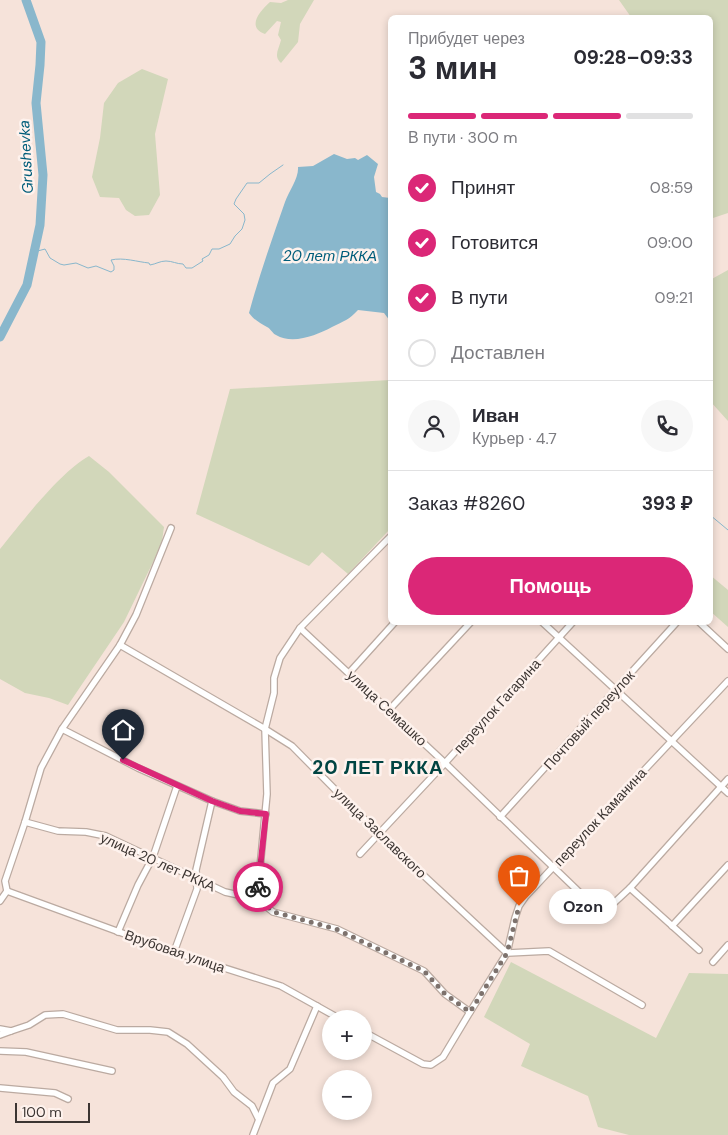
<!DOCTYPE html>
<html lang="ru">
<head>
<meta charset="utf-8">
<style>
  :root { --surface:#fff; --page:#f7f7f7; --text:#2b2b33; --muted:#7c7c81; --line:#e1e1e2; --accent:#db2777 }
  body { margin:0; font-family:"DM Sans",sans-serif; background:var(--page); color:var(--text); height:100vh; display:flex; flex-direction:column; font-size:19px; white-space:nowrap }
  * { box-sizing:border-box; margin:0 }
  p { font-size:16px; color:var(--muted) }
  .icon { flex:none; width:28px; height:28px; fill:none; stroke:currentColor; stroke-width:2; stroke-linecap:round; stroke-linejoin:round }
  .map { position:relative; flex:1; overflow:hidden }
  .drawer { position:absolute; left:388px; top:15px; width:325px; height:610px; display:flex; flex-direction:column; background:var(--surface); border-radius:8px; box-shadow:0 2px 8px #0003 }
  .drawer>* { flex:none }
  .fabs { position:absolute; left:322px; top:1010px; display:grid; gap:10px }
  .fabs a { display:grid; place-items:center; width:50px; height:50px; border-radius:50%; background:var(--surface); box-shadow:0 2px 8px #0003; font-size:25px }
  .scale { position:absolute; left:15px; bottom:12px; width:75px; box-sizing:border-box; padding-left:5px; border:2px solid #3c3532; border-top:0; font-size:14px; line-height:18px; white-space:nowrap; color:#3c3532; -webkit-text-stroke:4px #fef2ed; paint-order:stroke }
  .pin { position:absolute; display:grid; place-items:center; width:42px; height:42px; color:#fff; margin:-51px -21px; border-radius:50% 50% 50% 0; rotate:-45deg; box-shadow:0 0 5px #0007 }
  .pin .icon { rotate:45deg }
  .courier { position:absolute; display:grid; place-items:center; width:50px; height:50px; margin:-25px; border:4px solid #db2777; border-radius:50%; background:#fff; color:#222; box-shadow:0 1px 6px #0007 }
  .bubble { position:absolute; height:35px; border-radius:18px; background:var(--surface); box-shadow:0 2px 8px #0003; font-size:16px; font-weight:700; line-height:35px; text-align:center }
  .headline em { font-style:normal; font-weight:700 }
  .headline div { display:flex; flex-direction:column-reverse }
  .headline { display:flex; align-items:center; justify-content:space-between; height:85px; padding:0 20px }
  h1 { font-size:32px; font-weight:700; line-height:38px }
  .bar { display:grid; grid-template-columns:repeat(4,1fr); gap:8px 5px; align-content:center; height:60px; padding:0 20px }
  .bar i { height:6px; border-radius:4px; background:var(--line) }
  .bar .on { background:var(--accent) }
  .bar p { grid-column:span 4 }
  .line { display:flex; align-items:center; gap:12px; padding:0 20px; border-top:1px solid var(--line) }
  .line div { flex:1 }
  .round { display:grid; place-items:center; flex:none; width:52px; height:52px; border-radius:26px; background:var(--page) }
  ol { padding:0 20px; list-style:none }
  li { display:flex; align-items:center; gap:15px; height:55px }
  li p { margin-inline-start:auto }
  li .icon { padding:5px; border-radius:50%; background:var(--accent); color:#fff; stroke-width:4 }
  li:last-child { color:var(--muted) }
  li i { width:28px; height:28px; border:2px solid var(--line); border-radius:50% }
  .cta { display:flex; gap:10px; margin-top:auto; padding:10px 20px }
  .cta a { flex:1; height:58px; border-radius:30px; background:var(--accent); color:#fff; font-size:20px; font-weight:700; line-height:58px; text-align:center }
  .map>svg:first-child { display:block }
  .green { fill:#d2d7ba }
  .water { fill:#89b7cc }
  .lines { fill:none; stroke-linecap:round; stroke-linejoin:round }
  .stream { stroke:#89b7cc; stroke-width:1 }
  .river { stroke:#89b7cc; stroke-width:9 }
  .minor-casing { stroke:#bbaaa1; stroke-width:8 }
  .minor { stroke:#fff; stroke-width:5.5 }
  .done { stroke:#7d726d; stroke-width:5; stroke-dasharray:0 9 }
  .route { stroke:#db2777; stroke-width:6 }
  .labels { text-anchor:middle; dominant-baseline:central; stroke-width:5; stroke-linejoin:round; paint-order:stroke }
  .street-label { font-size:14px; fill:#3c3532; stroke:#fef2ed }
  .water-label { font-size:15px; font-style:italic; fill:#005d7a; stroke:#fef2ed }
  .district-label { font-size:19px; font-weight:bold; letter-spacing:1px; fill:#004442; stroke:#fef2ed }
</style>
</head>
<body>
<div class="map">
<svg width="728" height="1135" viewBox="0 0 728 1135">
  <rect width="100%" height="100%" fill="#f6e3da"/>
  <g class="green">
    <path d="M288,0H314L300,24L298,42L281,63C273,56 279,49 281,40L278,35L281,22L277,21L265,34C246,27 260,11 270,2L281,3Z"/>
    <path d="M619,0H728V213L710,219V18L631,17Z"/>
    <path d="M142,69L168,79L155,134L160,195L149,215L135,216L126,210L119,198L100,197L92,177L100,138L104,103L118,83Z"/>
    <path d="M728,270V421L710,401V280Z"/>
    <path d="M390,380V529L348,574L322,552L309,566L196,514L230,389Z"/>
    <path d="M89,456L109,472L164,527L162,541L154,560L124,622L68,705L49,698L25,693L0,679V549C22,522 60,472 89,456Z"/>
    <path d="M710,575L728,590V627L710,611Z"/>
    <path d="M511,962L656,1038L689,973L728,974V1135H629L598,1127L588,1096L521,1066L530,1044L484,1017Z"/>
  </g>
  <path class="water" d="M334,154L347,159L355,158L358,160L367,155L378,164L374,177L376,192L380,194L382,197L390,198V321L384,313L358,310C349,320 344,321 332,327C317,335 293,345 276,335C272,333 271,329 267,327C260,323 254,320 249,313C259,276 272,239 285,202C289,191 299,178 298,167L313,166Z"/>
  <g class="lines">
    <g class="stream">
      <path d="M34,252L45,249L50,258L60,264L64,265L76,263L88,268L96,266L111,272L114,270V266L111,260C123,257 138,262 149,263L150,265C156,264 160,261 166,261C172,261 177,264 183,264L186,268H192L203,261L202,259L209,255L212,249H219L230,244L235,236L242,229L245,220L244,214L234,204L236,199L247,183H259L270,174L283,165"/>
      <path d="M710,515L728,530"/>
    </g>
    <path class="river" d="M0,337L27,285L40,225L43,175L36,103L40,65L41,42L26,0"/>
    <g class="minor-casing">
      <g id="minor">
        <path d="M542,622L728,793"/>
        <path d="M699,622L728,649"/>
        <path d="M300,628L445,763L602,914L630,888L728,779"/>
        <path d="M120,645L265,729L292,746L378,833L507,953L549,951L642,1005"/>
        <path d="M349,673L395,622"/>
        <path d="M389,710L471,622"/>
        <path d="M62,729L138,768L212,801L240,811L266,814"/>
        <path d="M500,817L677,622"/>
        <path d="M25,822L58,831L86,832L106,836L225,892L257,899L273,912L337,929L424,971L445,994L470,1012"/>
        <path d="M360,854L445,763L573,622"/>
        <path d="M630,888L699,950"/>
        <path d="M7,891L174,952L281,986L340,1019"/>
        <path d="M257,899L267,794L265,729L274,693V678L280,658L300,628L390,537"/>
        <path d="M0,901L7,891L5,881L25,822L41,768L62,729L120,645L136,615L171,528"/>
        <path d="M672,926L728,865"/>
        <path d="M118,932L138,885L153,857L177,786"/>
        <path d="M174,952L197,889L196,870L212,801"/>
        <path d="M713,962L728,945"/>
        <path d="M0,1029L11,1031L29,1025L45,1015L63,1014L117,1030H150L168,1032L187,1044L223,1077L234,1092L252,1106L258,1118"/>
        <path d="M364,1032L423,1064L431,1065L443,1057L470,1012L507,953L515,918L519,906L526,896L728,681"/>
        <path d="M0,1035L11,1031"/>
        <path d="M0,1051L26,1052L112,1071"/>
        <path d="M0,1088L55,1093L68,1099"/>
        <path d="M253,1135L273,1083L290,1069L317,1006"/>
      </g>
    </g>
    <use href="#minor" class="minor"/>
  </g>
  <g class="lines">
    <path class="done" d="M258,887L257,899L274,912L336,929L424,971L445,994L470,1012L507,953L519,906"/>
    <path class="route" d="M123,760L212,801L240,811L266,814L258,887"/>
  </g>
  <g class="labels">
    <g class="street-label">
      <text transform="translate(497 706) rotate(-48)">переулок Гагарина</text>
      <text transform="translate(387 708) rotate(43)">улица Семашко</text>
      <text transform="translate(589 720) rotate(-48)">Почтовый переулок</text>
      <text transform="translate(600 817) rotate(-47)">переулок Каманина</text>
      <text transform="translate(380 833) rotate(44)">улица Заславского</text>
      <text transform="translate(158 862) rotate(24)">улица 20 лет РККА</text>
      <text transform="translate(175 951) rotate(19)">Врубовая улица</text>
    </g>
    <g class="water-label">
      <text transform="translate(26 157) rotate(-93)">Grushevka</text>
      <text x="330" y="256">20 лет РККА</text>
    </g>
    <g class="district-label">
      <text x="378" y="767">20 ЛЕТ РККА</text>
    </g>
  </g>
</svg>
<div class="fabs">
<a>+</a>
<a>−</a>
</div>
<div class="scale">100 m</div>
<div class="pin" style="left:519px;top:906px;background:#ea580c"><svg class="icon" aria-label="bag" viewBox="0 0 24 24"><path d="M5 8h14l-1 12H6zM9 8a3 3 0 0 1 6 0"/></svg></div>
<div class="pin" style="left:123px;top:760px;background:#1f2937"><svg class="icon" aria-label="home" viewBox="0 0 24 24"><path d="M3 11l9-7 9 7M6 9v11h12V9"/></svg></div>
<div class="courier" style="left:258px;top:887px"><svg class="icon" aria-label="bike" viewBox="0 0 24 24"><circle cx="6" cy="16" r="4"/><circle cx="18" cy="16" r="4"/><path d="M6 16l4-8h5l3 8M10 8l3 8H6M13 5h3"/></svg></div>
<div class="bubble" style="left:549px;top:889px;width:68px">Ozon</div>
<section class="drawer">
<div class="headline"><div><h1>3 мин</h1><p>Прибудет через</p></div><em>09:28–09:33</em></div>
<div class="bar"><i class="on"></i><i class="on"></i><i class="on"></i><i></i><p>В пути · 300 m</p></div>
<ol>
<li><svg class="icon" aria-label="check" viewBox="0 0 24 24"><path d="M5 12l5 5 9-10"/></svg>Принят<p>08:59</p></li>
<li><svg class="icon" aria-label="check" viewBox="0 0 24 24"><path d="M5 12l5 5 9-10"/></svg>Готовится<p>09:00</p></li>
<li><svg class="icon" aria-label="check" viewBox="0 0 24 24"><path d="M5 12l5 5 9-10"/></svg>В пути<p>09:21</p></li>
<li><i></i>Доставлен</li>
</ol>
<div class="line" style="height:90px"><a class="round"><svg class="icon" aria-label="person" viewBox="0 0 24 24"><circle cx="12" cy="8" r="4"/><path d="M4 21q1-7 8-7t8 7"/></svg></a><div><b>Иван</b><p>Курьер · 4.7</p></div><a class="round"><svg class="icon" aria-label="phone" viewBox="0 0 24 24"><path d="M5 4h4l2 5-3 2q2 4 5 5l2-3 5 2v4C11 20 4 13 5 4z"/></svg></a></div>
<div class="line" style="height:65px"><div>Заказ #8260</div><b>393 ₽</b></div>
<div class="cta"><a>Помощь</a></div>
</section>
</div>
</body>
</html>
